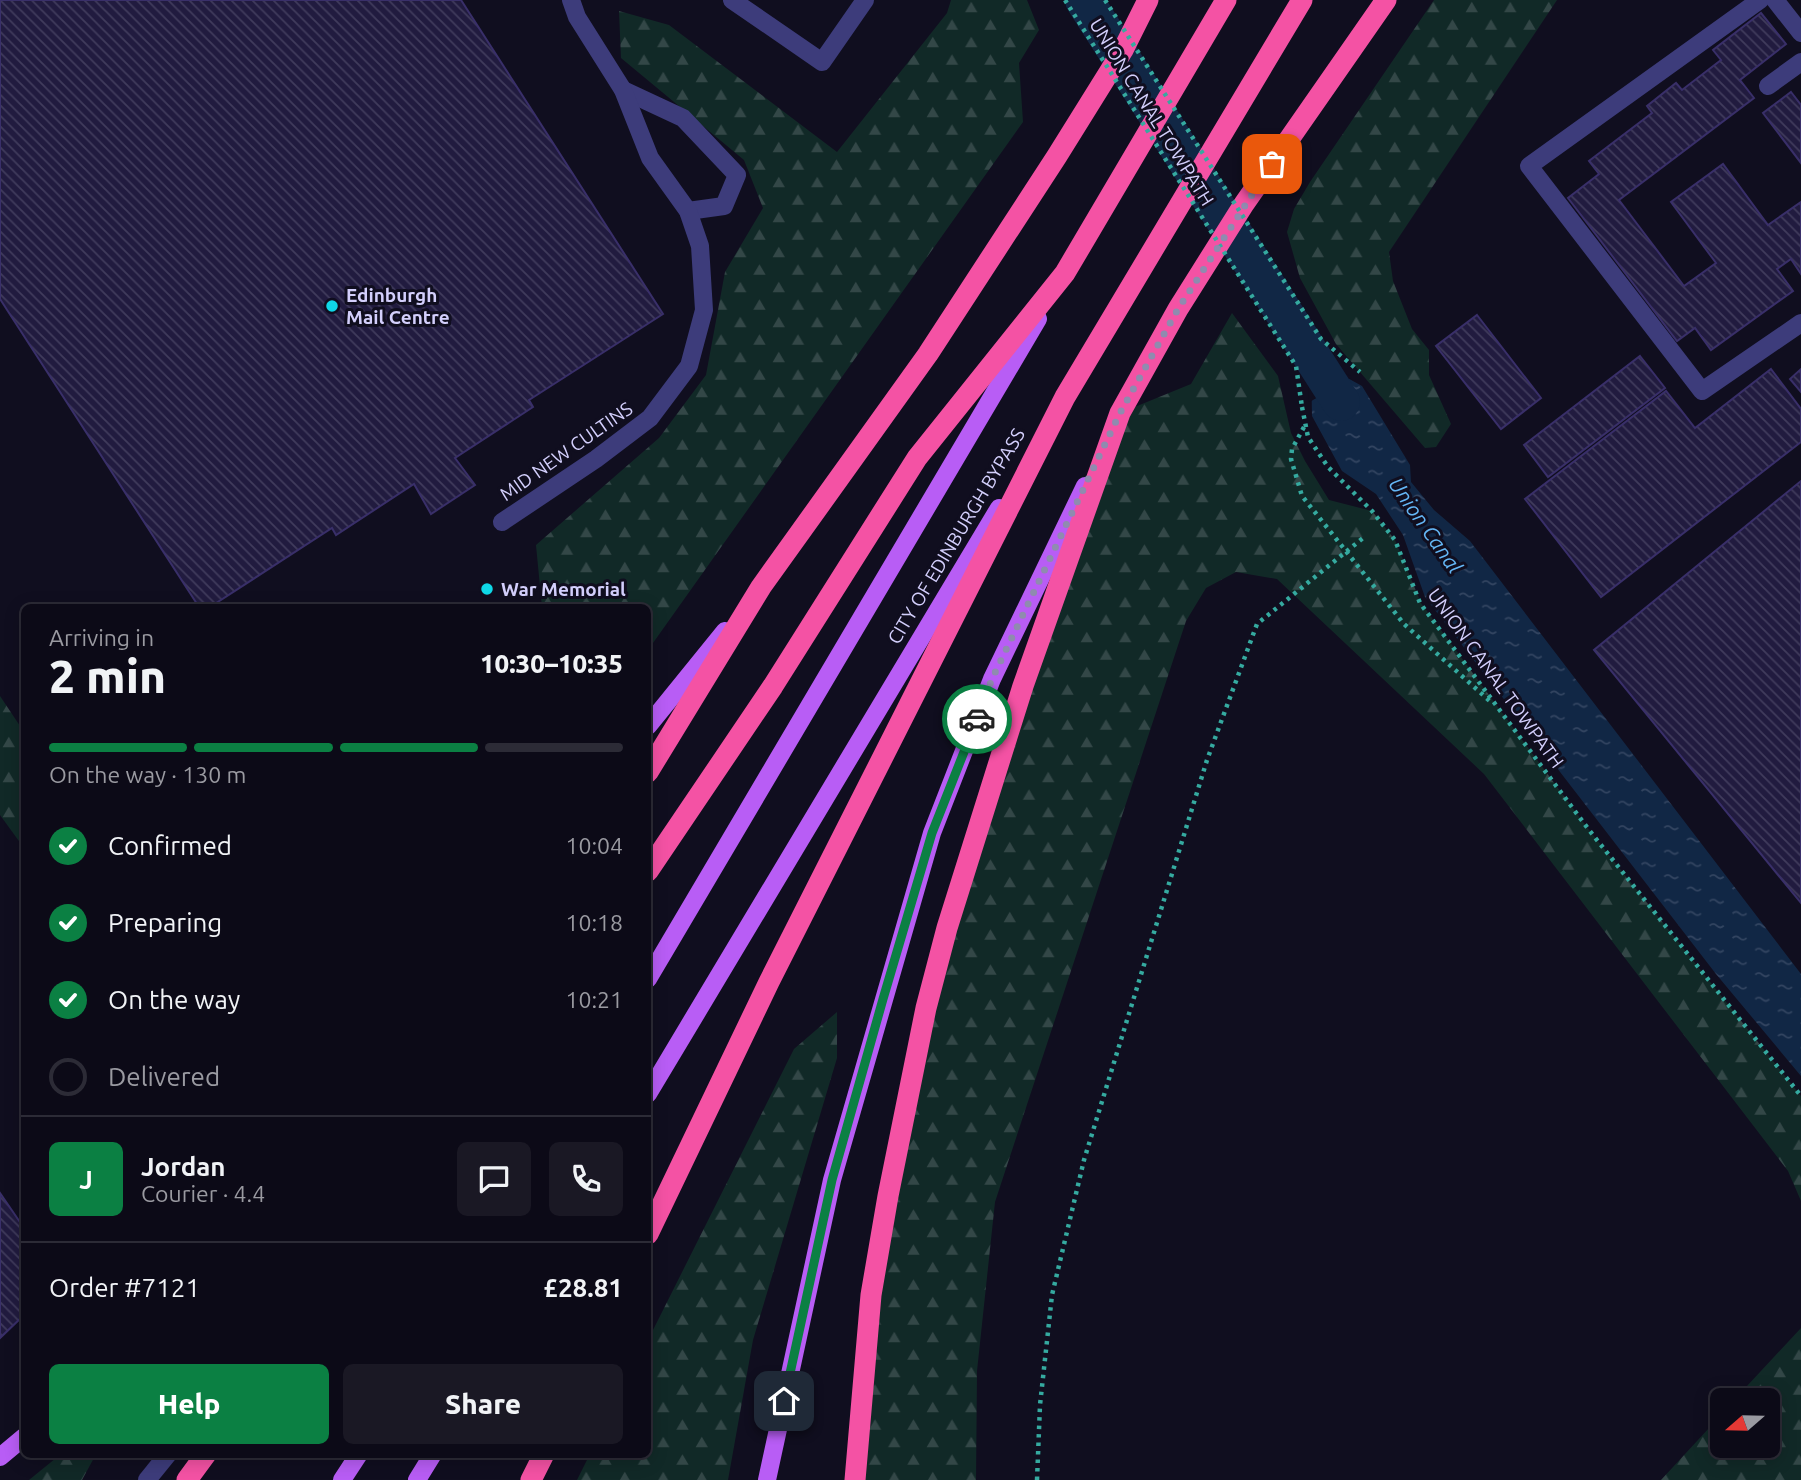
<!DOCTYPE html>
<html lang="en">
<head>
<meta charset="utf-8">
<style>
  :root { --surface:#0c0a17; --page:#1a1824; --text:#f1f3f6; --muted:#9a9aa1; --line:#2c2b36; --accent:#0b8043 }
  body { margin:0; font-family:Ubuntu,sans-serif; background:var(--page); color:var(--text); height:100vh; display:flex; flex-direction:column; font-size:26px; white-space:nowrap }
  * { box-sizing:border-box; margin:0 }
  p { font-size:23px; color:var(--muted) }
  .icon { flex:none; width:38px; height:38px; fill:none; stroke:currentColor; stroke-width:2; stroke-linecap:round; stroke-linejoin:round }
  .map { position:relative; flex:1; overflow:hidden }
  .panel { position:absolute; left:21px; top:604px; width:630px; height:854px; display:flex; flex-direction:column; background:var(--surface); border-radius:10px; box-shadow:0 4px 18px #0003,0 0 0 2px var(--line) }
  .panel>* { flex:none }
  .needle { width:46px; rotate:250deg }
  .tools { position:absolute; left:1710px; top:1388px; display:grid; gap:14px }
  .tools a { display:grid; place-items:center; width:70px; height:70px; border-radius:10px; background:var(--surface); box-shadow:0 4px 18px #0003,0 0 0 2px var(--line); font-size:35px }
  .pin { position:absolute; display:grid; place-items:center; width:60px; height:60px; color:#fff; margin:-30px; border-radius:14px; box-shadow:0 4px 10px #0006 }
  .courier { position:absolute; display:grid; place-items:center; width:70px; height:70px; margin:-35px; border:5px solid #0b8043; border-radius:50%; background:#fff; color:#222; box-shadow:0 2px 9px #0007 }
  .overview em { font-style:normal; font-weight:800 }
  .overview div { display:flex; flex-direction:column-reverse }
  .overview { display:flex; align-items:center; justify-content:space-between; height:119px; padding:0 28px }
  h1 { font-size:46px; font-weight:800; line-height:52px }
  .bar { display:grid; grid-template-columns:repeat(4,1fr); gap:10px 7px; align-content:center; height:84px; padding:0 28px }
  .bar i { height:9px; border-radius:5px; background:var(--line) }
  .bar .current { background:var(--accent) }
  .bar p { grid-column:span 4 }
  .line { display:flex; align-items:center; gap:18px; padding:0 28px; border-top:2px solid var(--line) }
  .line div { flex:1 }
  .round { display:grid; place-items:center; flex:none; width:74px; height:74px; border-radius:10px; background:var(--page) }
  ol { padding:0 28px; list-style:none }
  li { display:flex; align-items:center; gap:21px; height:77px }
  li p { margin-inline-start:auto }
  li .icon { padding:7px; border-radius:50%; background:var(--accent); color:#fff; stroke-width:4 }
  li:last-child { color:var(--muted) }
  li i { width:38px; height:38px; border:4px solid var(--line); border-radius:50% }
  .primary-button { display:flex; gap:14px; margin-top:auto; padding:14px 28px }
  .primary-button a { flex:1; height:80px; border-radius:10px; background:var(--accent); color:#fff; font-size:28px; font-weight:800; line-height:80px; text-align:center }
  .primary-button a+a { background:var(--page); color:var(--text) }
  .map>svg:first-child { display:block }
  .forest { fill:url(#forest-firs) }
  .water { fill:url(#water-ripples) }
  .pier { fill:#100e1f }
  .lines { fill:none; stroke-linecap:round; stroke-linejoin:round }
  .canal { stroke:#112745; stroke-width:38 }
  .building { fill:url(#building-back-hatch); stroke:#392f69; stroke-width:2 }
  .path { stroke:#35aaa0; stroke-width:4.5; stroke-dasharray:3.5 5; stroke-linecap:butt }
  .minor { stroke:#3d3c7b; stroke-width:18 }
  .major { stroke:#b85df5; stroke-width:18 }
  .highway { stroke:#f452a4; stroke-width:21 }
  .path-bridge { stroke:#35aaa0; stroke-width:4.5; stroke-dasharray:3.5 5; stroke-linecap:butt }
  .done { stroke:#8f8baf; stroke-width:7; stroke-dasharray:0 12.6 }
  .route { stroke:#0b8043; stroke-width:9 }
  .poi-dot { fill:#0fd8e8; stroke:#100e1f; stroke-width:2.5 }
  .labels { text-anchor:middle; dominant-baseline:central; stroke-width:6; stroke-linejoin:round; paint-order:stroke }
  .street-label { font-size:19px; fill:#d3cffc; stroke:#100e1f }
  .poi-label { font-size:19px; font-weight:bold; fill:#d3cffc; stroke:#100e1f; text-anchor:start }
  .water-label { font-size:21px; font-style:italic; fill:#64b6f5; stroke:#100e1f }
</style>
</head>
<body>
<div class="map">
<svg width="1801" height="1480" viewBox="0 0 1801 1480">
  <defs>
    <pattern id="forest-firs" width="22" height="20" patternUnits="userSpaceOnUse" patternTransform="scale(1.75)"><rect width="22" height="20" fill="#112927"/><path d="M5 1l3.5 6h-7zM16 11l3.5 6h-7z" fill="#334747"/></pattern>
    <pattern id="water-ripples" width="26" height="14" patternUnits="userSpaceOnUse" patternTransform="scale(1.75)"><rect width="26" height="14" fill="#112745"/><path d="M2 4q2-2 4 0t4 0M15 11q2-2 4 0t4 0" fill="none" stroke="#334561"/></pattern>
    <pattern id="building-back-hatch" width="6" height="6" patternUnits="userSpaceOnUse" patternTransform="scale(1.75)"><rect width="6" height="6" fill="#211b3f"/><path d="M-1 5l2 2M0 0l6 6M5-1l2 2" fill="none" stroke="#403b5c"/></pattern>
  </defs>
  <rect width="100%" height="100%" fill="#100e1f"/>
  <g class="forest">
    <path d="M951,0H1027L1039,30L1019,63L1023,122L648,650V607H542L536,545L659,438L706,375L725,272L763,208L744,160L621,58L619,11L669,25L837,152L947,13Z"/>
    <path d="M1434,0H1557L1389,252L1393,281L1412,329L1429,350V375L1451,424L1436,447L1425,448L1336,344L1300,278L1287,232L1294,209L1310,182Z"/>
    <path d="M1232,313L1278,376L1291,433L1305,461L1329,500L1372,511L1395,540L1421,603L1589,830L1801,1096V1201L1788,1171L1484,774L1277,579L1236,572L1206,588L1186,621L995,1202L977,1371L976,1480H855L860,1413L926,1008L1120,413L1191,384Z"/>
    <path d="M0,696L24,732V848L0,815Z"/>
    <path d="M837,1012V1058L753,1340L728,1480H577L590,1454H648V1340L794,1049Z"/>
    <path d="M1801,1328V1480H1661L1722,1414V1446H1768V1400H1734Z"/>
    <path d="M61,1454L95,1456L82,1480H29Z"/>
  </g>
  <path class="water" d="M1311,358L1362,386L1410,465L1411,482L1434,510L1470,541L1801,974V1076L1716,974L1425,597L1403,535L1376,494L1342,471L1312,416Z"/>
  <path class="pier" d="M1309,355H1313L1352,377L1308,403Z"/>
  <g class="lines">
    <path class="canal" d="M1084,0L1341,402"/>
  </g>
  <g class="building">
    <path d="M0,0H461L663,314L529,400L533,407L455,458L475,485L431,514L414,484L336,535L332,528L210,607H199L0,299Z"/>
    <path d="M1761,13L1786,44L1740,80L1754,98L1619,200L1684,286L1716,263L1671,202L1723,164L1768,225L1801,202V274L1791,259L1777,269L1793,291L1711,350L1695,328L1677,341L1568,198L1599,174L1589,161L1652,113L1647,106L1676,83L1682,90L1721,60L1713,50Z"/>
    <path d="M1791,92L1801,105V163L1763,113Z"/>
    <path d="M1477,315L1541,398L1501,429L1436,346Z"/>
    <path d="M1640,356L1665,388L1548,477L1524,445Z"/>
    <path d="M1771,369L1801,409V442L1601,597L1525,499L1666,391L1695,428Z"/>
    <path d="M1801,369V392L1790,379Z"/>
    <path d="M1801,481V903L1594,650Z"/>
    <path d="M0,1193L24,1228V1315L0,1338Z"/>
  </g>
  <g class="lines">
    <g class="path">
      <path d="M1302,407L1308,437L1328,467L1372,511L1395,540L1420,603L1589,830L1801,1096"/>
      <path d="M1304,427L1292,449L1291,459L1302,496L1404,624L1492,703"/>
      <path d="M1037,1480L1040,1405L1052,1295L1084,1160L1207,760L1257,624L1363,538"/>
    </g>
    <g class="minor">
      <path d="M732,0L822,62L865,0"/>
      <path d="M1760,0L1529,166L1702,391L1801,323"/>
      <path d="M1775,0L1801,33"/>
      <path d="M1768,86L1801,62"/>
      <path d="M623,90L683,118L737,175L724,206L688,211"/>
      <path d="M502,522L596,459L650,418L689,366L704,310L700,246L688,211L650,158L623,90L577,17L571,0"/>
      <path d="M147,1480L168,1454"/>
    </g>
    <g class="major">
      <path d="M648,726L725,631"/>
      <path d="M648,979L1038,319"/>
      <path d="M648,1094L999,508"/>
      <path d="M0,1457L24,1437"/>
      <path d="M342,1480L359,1454"/>
      <path d="M417,1480L433,1454"/>
      <path d="M767,1480L832,1180L932,833L992,679L1085,486"/>
    </g>
    <g class="highway">
      <path d="M648,772L761,587L928,354L1057,156L1123,50L1148,0"/>
      <path d="M648,871L773,686L917,458L1065,273L1226,0"/>
      <path d="M648,1234L769,982L1065,397L1302,0"/>
      <path d="M187,1480L206,1454"/>
      <path d="M531,1480L544,1454"/>
      <path d="M855,1480L871,1295L888,1196L926,1008L947,928L1023,686L1120,413L1178,309L1244,204L1386,0"/>
    </g>
    <g class="path-bridge">
      <path d="M1065,0L1296,366L1302,407"/>
      <path d="M1105,0L1321,339L1360,372"/>
    </g>
  </g>
  <g class="lines">
    <path class="done" d="M977,719L992,679L1120,413L1178,309L1272,164"/>
    <path class="route" d="M784,1401L832,1180L883,999L932,833L977,719"/>
  </g>
  <g class="poi-dot">
    <circle cx="332" cy="306" r="7"/>
    <circle cx="487" cy="589" r="7"/>
  </g>
  <g class="labels">
    <g class="street-label">
      <text transform="translate(1152 112) rotate(58)">UNION CANAL TOWPATH</text>
      <text transform="translate(566 451) rotate(-35)">MID NEW CULTINS</text>
      <text transform="translate(956 536) rotate(-59)">CITY OF EDINBURGH BYPASS</text>
      <text transform="translate(1496 678) rotate(54)">UNION CANAL TOWPATH</text>
    </g>
    <g class="poi-label">
      <text x="346" y="295">Edinburgh<tspan x="346" dy="22">Mail Centre</tspan></text>
      <text x="501" y="589">War Memorial</text>
    </g>
    <g class="water-label">
      <text transform="translate(1426 525) rotate(55)">Union Canal</text>
    </g>
  </g>
</svg>
<div class="tools">
<a><svg class="needle" viewBox="-14 -14 28 28"><path d="M0-13l5 13h-10z" fill="#e53935"/><path d="M0 13l5-13h-10z" fill="#9a9aa1"/></svg></a>
</div>
<div class="pin" style="left:1272px;top:164px;background:#ea580c"><svg class="icon" aria-label="bag" viewBox="0 0 24 24"><path d="M5 8h14l-1 12H6zM9 8a3 3 0 0 1 6 0"/></svg></div>
<div class="pin" style="left:784px;top:1401px;background:#1f2937"><svg class="icon" aria-label="home" viewBox="0 0 24 24"><path d="M3 11l9-7 9 7M6 9v11h12V9"/></svg></div>
<div class="courier" style="left:977px;top:719px"><svg class="icon" aria-label="car" viewBox="0 0 24 24"><path d="M5 17H2v-5l4-1 3-4h7l3 4 3 1v5h-3M9 17h6M6 11h13"/><circle cx="7" cy="17" r="2"/><circle cx="17" cy="17" r="2"/></svg></div>
<section class="panel">
<div class="overview"><div><h1>2 min</h1><p>Arriving in</p></div><em>10:30–10:35</em></div>
<div class="bar"><i class="current"></i><i class="current"></i><i class="current"></i><i></i><p>On the way · 130 m</p></div>
<ol>
<li><svg class="icon" aria-label="check" viewBox="0 0 24 24"><path d="M5 12l5 5 9-10"/></svg>Confirmed<p>10:04</p></li>
<li><svg class="icon" aria-label="check" viewBox="0 0 24 24"><path d="M5 12l5 5 9-10"/></svg>Preparing<p>10:18</p></li>
<li><svg class="icon" aria-label="check" viewBox="0 0 24 24"><path d="M5 12l5 5 9-10"/></svg>On the way<p>10:21</p></li>
<li><i></i>Delivered</li>
</ol>
<div class="line" style="height:126px"><b class="round" style="background:var(--accent);color:#fff">J</b><div><b>Jordan</b><p>Courier · 4.4</p></div><a class="round"><svg class="icon" aria-label="chat" viewBox="0 0 24 24"><path d="M4 5h16v11H9l-5 4z"/></svg></a><a class="round"><svg class="icon" aria-label="phone" viewBox="0 0 24 24"><path d="M5 4h4l2 5-3 2q2 4 5 5l2-3 5 2v4C11 20 4 13 5 4z"/></svg></a></div>
<div class="line" style="height:91px"><div>Order #7121</div><b>£28.81</b></div>
<div class="primary-button"><a>Help</a><a>Share</a></div>
</section>
</div>
</body>
</html>
